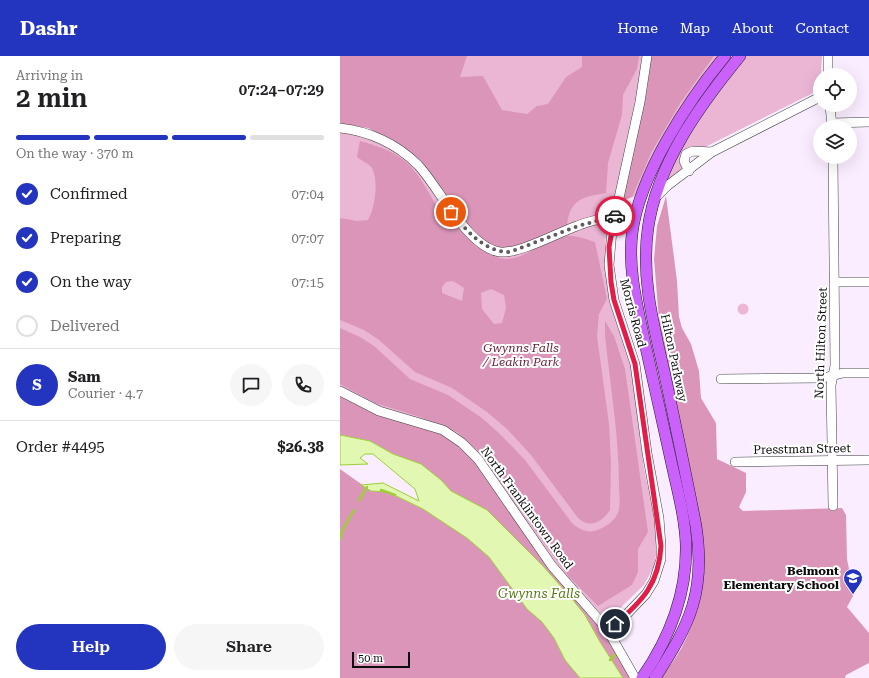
<!DOCTYPE html>
<html lang="en">
<head>
<meta charset="utf-8">
<style>
  :root { --surface:#fff; --page:#f6f6f6; --text:#202124; --muted:#757577; --line:#e0e0e0; --accent:#2335bf }
  body { margin:0; font-family:"Roboto Serif",serif; background:var(--page); color:var(--text); height:100vh; display:flex; flex-direction:column; font-size:15px; white-space:nowrap }
  * { box-sizing:border-box; margin:0 }
  p { font-size:13px; color:var(--muted) }
  .icon { flex:none; width:22px; height:22px; fill:none; stroke:currentColor; stroke-width:2; stroke-linecap:round; stroke-linejoin:round }
  .map { position:relative; flex:1; overflow:hidden }
  .sheet { display:flex; flex-direction:column; background:var(--surface); width:340px }
  .sheet>* { flex:none }
  .controls { position:absolute; left:473px; top:12px; display:grid; gap:8px }
  .controls a { display:grid; place-items:center; width:44px; height:44px; border-radius:50%; background:var(--surface); box-shadow:0 4px 16px #0002; font-size:20px }
  .scale { position:absolute; left:12px; bottom:10px; width:58px; box-sizing:border-box; padding-left:4px; border:2px solid #0d0d0d; border-top:0; font-size:11px; line-height:14px; white-space:nowrap; color:#0d0d0d; -webkit-text-stroke:3px #fff; paint-order:stroke }
  .pin { position:absolute; display:grid; place-items:center; width:34px; height:34px; color:#fff; margin:-17px; border:2px solid #fff; border-radius:50%; box-shadow:0 1px 4px #0007 }
  .courier { position:absolute; display:grid; place-items:center; width:40px; height:40px; margin:-20px; border:3px solid #e11d48; border-radius:50%; background:#fff; color:#222; box-shadow:0 1px 5px #0007 }
  .overview em { font-style:normal; font-weight:600 }
  .overview div { display:flex; flex-direction:column-reverse }
  .overview { display:flex; align-items:center; justify-content:space-between; height:68px; padding:0 16px }
  h1 { font-size:26px; font-weight:600; line-height:30px }
  .bar { display:grid; grid-template-columns:repeat(4,1fr); gap:6px 4px; align-content:center; height:48px; padding:0 16px }
  .bar i { height:5px; border-radius:3px; background:var(--line) }
  .bar .active { background:var(--accent) }
  .bar p { grid-column:span 4 }
  .line { display:flex; align-items:center; gap:10px; padding:0 16px; border-top:1px solid var(--line) }
  .line div { flex:1 }
  .round { display:grid; place-items:center; flex:none; width:42px; height:42px; border-radius:21px; background:var(--page) }
  ol { padding:0 16px; list-style:none }
  li { display:flex; align-items:center; gap:12px; height:44px }
  li p { margin-inline-start:auto }
  li .icon { padding:4px; border-radius:50%; background:var(--accent); color:#fff; stroke-width:4 }
  li:last-child { color:var(--muted) }
  li i { width:22px; height:22px; border:2px solid var(--line); border-radius:50% }
  .button { display:flex; gap:8px; margin-top:auto; padding:8px 16px }
  .button a { flex:1; height:46px; border-radius:24px; background:var(--accent); color:#fff; font-size:16px; font-weight:600; line-height:46px; text-align:center }
  .button a+a { background:var(--page); color:var(--text) }
  header { display:flex; align-items:center; gap:24px; box-sizing:border-box; height:56px; padding:0 20px; background:var(--accent); color:#fff }
  header strong { font-size:19px }
  nav { display:flex; gap:22px; margin-inline-start:auto; font-size:14px }
  main { display:flex; flex:1; min-height:0 }
  .map>svg:first-child { display:block }
  .green { fill:#eab6d4 }
  .forest { fill:#db95b9; fill-rule:evenodd }
  .water { fill:#e2f7b1; stroke:#9dcf36 }
  .lines { fill:none; stroke-linecap:round; stroke-linejoin:round }
  .stream { stroke:#9dcf36; stroke-width:2.5 }
  .minor-casing { stroke:#404040; stroke-width:10 }
  .major-casing { stroke:#1e1e1e; stroke-width:12 }
  .minor { stroke:#fff; stroke-width:9 }
  .major { stroke:#ca61fb; stroke-width:11 }
  .done { stroke:#605b62; stroke-width:4; stroke-dasharray:0 7.2 }
  .route { stroke:#e11d48; stroke-width:5 }
  .labels { text-anchor:middle; dominant-baseline:central; stroke-width:4; stroke-linejoin:round; paint-order:stroke }
  .street-label { font-size:12px; fill:#0d0d0d; stroke:#fff }
  .park-label { font-size:12px; font-style:italic; fill:#651c31; stroke:#fff }
  .poi-label { font-size:12px; font-weight:bold; fill:#0d0d0d; stroke:#fff; text-anchor:end }
  .water-label { font-size:13px; font-style:italic; fill:#567c13; stroke:#fff }
</style>
</head>
<body>
<header>
<strong>Dashr</strong>
<nav><a>Home</a><a>Map</a><a>About</a><a>Contact</a></nav>
</header>
<main>
<section class="sheet">
<div class="overview"><div><h1>2 min</h1><p>Arriving in</p></div><em>07:24–07:29</em></div>
<div class="bar"><i class="active"></i><i class="active"></i><i class="active"></i><i></i><p>On the way · 370 m</p></div>
<ol>
<li><svg class="icon" aria-label="check" viewBox="0 0 24 24"><path d="M5 12l5 5 9-10"/></svg>Confirmed<p>07:04</p></li>
<li><svg class="icon" aria-label="check" viewBox="0 0 24 24"><path d="M5 12l5 5 9-10"/></svg>Preparing<p>07:07</p></li>
<li><svg class="icon" aria-label="check" viewBox="0 0 24 24"><path d="M5 12l5 5 9-10"/></svg>On the way<p>07:15</p></li>
<li><i></i>Delivered</li>
</ol>
<div class="line" style="height:72px"><b class="round" style="background:var(--accent);color:#fff">S</b><div><b>Sam</b><p>Courier · 4.7</p></div><a class="round"><svg class="icon" aria-label="chat" viewBox="0 0 24 24"><path d="M4 5h16v11H9l-5 4z"/></svg></a><a class="round"><svg class="icon" aria-label="phone" viewBox="0 0 24 24"><path d="M5 4h4l2 5-3 2q2 4 5 5l2-3 5 2v4C11 20 4 13 5 4z"/></svg></a></div>
<div class="line" style="height:52px"><div>Order #4495</div><b>$26.38</b></div>
<div class="button"><a>Help</a><a>Share</a></div>
</section>
<div class="map">
<svg width="529" height="622" viewBox="0 0 529 622">
  <rect width="100%" height="100%" fill="#faedff"/>
  <g class="green">
    <path d="M0,0H378L296,140L272,148L270,153L265,157L212,174L176,191L115,156L73,99L53,84L28,72L13,69H0Z"/>
    <path d="M405,0H482L480,32L475,36L365,91L351,90L346,93L343,113L328,123C343,77 376,38 405,0Z"/>
    <path d="M0,74L38,85L68,103L155,198L261,166L266,167L265,208L268,231L291,311L304,412L316,471L317,493L314,510L304,529L275,557L270,559L261,558L222,515L138,398L28,345L0,330Z"/>
    <circle cx="403" cy="253" r="5.5"/>
  </g>
  <g class="forest">
    <path d="M0,0H127L120,21L143,20L162,54L187,58L197,50L208,48L226,21L242,11V0H299L297,13L283,39L282,59L268,107L266,137C243,141 230,143 227,169L176,191L162,193L146,186L115,156L73,99L53,84L28,72L13,69H0Z"/>
    <path d="M311,0H374L341,46L312,95L292,141L283,144L307,34Z"/>
    <path d="M20,85C35,89 53,95 65,105C80,118 87,135 98,152C106,163 141,194 154,200C179,212 201,183 225,180C235,179 245,183 255,186L267,243L259,258L257,280L269,368L271,407L270,454C262,466 250,473 238,462L191,399L167,373L147,356L112,332L75,316L39,284L24,274L0,264V162L17,165L28,164C35,152 39,125 32,112C29,108 21,104 17,101ZM113,225L124,232L122,245L102,237V231L106,226ZM151,233L164,239L166,252L162,267L154,268L142,253L141,237Z"/>
    <path d="M326,140L337,225L339,261L342,272L351,288L359,315L361,342L376,367L377,403L406,417V436L399,451L403,455L502,452L506,459L507,503L514,538L507,551L529,577V607L506,619L505,622H321C328,612 336,602 342,591C361,556 366,514 362,475L320,276L314,203L317,170Z"/>
    <path d="M265,265L274,280L285,313L308,476L298,493V516L292,529L258,550L229,521L138,395L117,376L77,360L35,347L0,328V272L20,281L34,290L70,323L108,339L142,362L161,379L185,404L232,467C241,475 249,478 260,473C267,470 275,464 278,457C281,449 279,437 279,429C279,379 270,329 265,279Z"/>
    <path d="M0,337L97,375L117,385L136,404L202,500L265,578L291,622H283L260,586L245,559L232,543L203,510L147,454L111,435L101,424L80,408L53,398L30,385L0,379Z"/>
    <path d="M0,413L31,435L47,436L83,453L127,482L149,501L187,553L202,566L214,582L225,604L240,622H0Z"/>
  </g>
  <path class="water" d="M0,379L30,385L53,398L81,408L101,424L111,435L147,454L203,510L232,543L245,559L260,586L283,622H240L225,604L214,582L202,566L187,553L149,501L127,482L83,453L48,436L31,435L21,429L43,427L79,445L75,433L33,398H25L20,402L28,408L0,409Z"/>
  <g class="lines">
    <g class="stream">
      <path d="M41,434L55,439"/>
      <path d="M19,444L27,431"/>
      <path d="M0,483L2,475L14,454"/>
      <path d="M270,604L275,599"/>
    </g>
    <g class="minor-casing">
      <g id="minor">
        <path d="M488,19V0"/>
        <path d="M490,49L492,71"/>
        <path d="M492,67L529,66"/>
        <path d="M0,72C29,75 57,88 78,109C98,130 128,192 160,196C179,198 217,177 237,170C249,165 262,163 275,159"/>
        <path d="M493,101L495,310L491,329L493,450"/>
        <path d="M349,115L344,105L346,98L353,95L372,96"/>
        <path d="M315,142L327,130L372,96L480,41"/>
        <path d="M495,226H529"/>
        <path d="M381,323L483,322L503,317H529"/>
        <path d="M0,335L39,355L103,374L122,387L138,403L212,510L267,573L295,622"/>
        <path d="M395,406L529,404"/>
        <path d="M267,573L286,559L306,538L314,525L321,503V490L319,462L307,397L295,308L274,244L269,209L272,174L300,46L307,0"/>
      </g>
    </g>
    <g class="major-casing">
      <g id="major">
        <path d="M302,622C329,583 347,537 346,489C345,459 336,429 330,400C321,361 313,322 304,283C297,248 288,214 292,178C299,119 348,45 385,0"/>
        <path d="M315,622C350,568 366,536 356,470C346,418 335,367 324,315C313,267 301,221 308,172C317,108 360,49 400,0"/>
      </g>
    </g>
    <use href="#minor" class="minor"/>
    <use href="#major" class="major"/>
  </g>
  <g class="lines">
    <path class="done" d="M111,156C127,175 144,196 170,196L238,170L275,160"/>
    <path class="route" d="M275,160L269,191L271,226L274,244L295,308L321,490C319,527 303,545 275,568"/>
  </g>
  <defs>
    <g id="school-pin" transform="scale(1)"><path d="M0 17L-7.5 6A9.5 9.5 0 1 1 7.5 6Z" fill="#2335bf" stroke="#fff"/><path d="M0-5L7-2L0 1L-7-2ZM-4 1L0 2.5L4 1V4Q0 6-4 4Z" fill="#fff"/></g>
  </defs>
  <g fill-rule="evenodd">
    <use href="#school-pin" x="513" y="522"/>
  </g>
  <g class="labels">
    <g class="street-label">
      <text transform="translate(293 257) rotate(75)">Morris Road</text>
      <text transform="translate(481 287) rotate(-88)">North Hilton Street</text>
      <text transform="translate(334 302) rotate(78)">Hilton Parkway</text>
      <text transform="translate(462 393) rotate(-1)">Presstman Street</text>
      <text transform="translate(187 452) rotate(54)">North Franklintown Road</text>
    </g>
    <g class="park-label">
      <text x="181" y="292">Gwynns Falls<tspan x="181" dy="14">/ Leakin Park</tspan></text>
    </g>
    <g class="poi-label">
      <text x="499" y="515">Belmont<tspan x="499" dy="14">Elementary School</tspan></text>
    </g>
    <g class="water-label">
      <text x="199" y="537">Gwynns Falls</text>
    </g>
  </g>
</svg>
<div class="controls">
<a><svg class="icon" aria-label="locate" viewBox="0 0 24 24"><circle cx="12" cy="12" r="6"/><path d="M12 2v4M12 18v4M2 12h4M18 12h4"/></svg></a>
<a><svg class="icon" aria-label="layers" viewBox="0 0 24 24"><path d="M12 4l9 5-9 5-9-5zM3 14l9 5 9-5"/></svg></a>
</div>
<div class="scale">50 m</div>
<div class="pin" style="left:111px;top:156px;background:#ea580c"><svg class="icon" aria-label="bag" viewBox="0 0 24 24"><path d="M5 8h14l-1 12H6zM9 8a3 3 0 0 1 6 0"/></svg></div>
<div class="pin" style="left:275px;top:568px;background:#1f2937"><svg class="icon" aria-label="home" viewBox="0 0 24 24"><path d="M3 11l9-7 9 7M6 9v11h12V9"/></svg></div>
<div class="courier" style="left:275px;top:160px"><svg class="icon" aria-label="car" viewBox="0 0 24 24"><path d="M5 17H2v-5l4-1 3-4h7l3 4 3 1v5h-3M9 17h6M6 11h13"/><circle cx="7" cy="17" r="2"/><circle cx="17" cy="17" r="2"/></svg></div>
</div>
</main>
</body>
</html>
